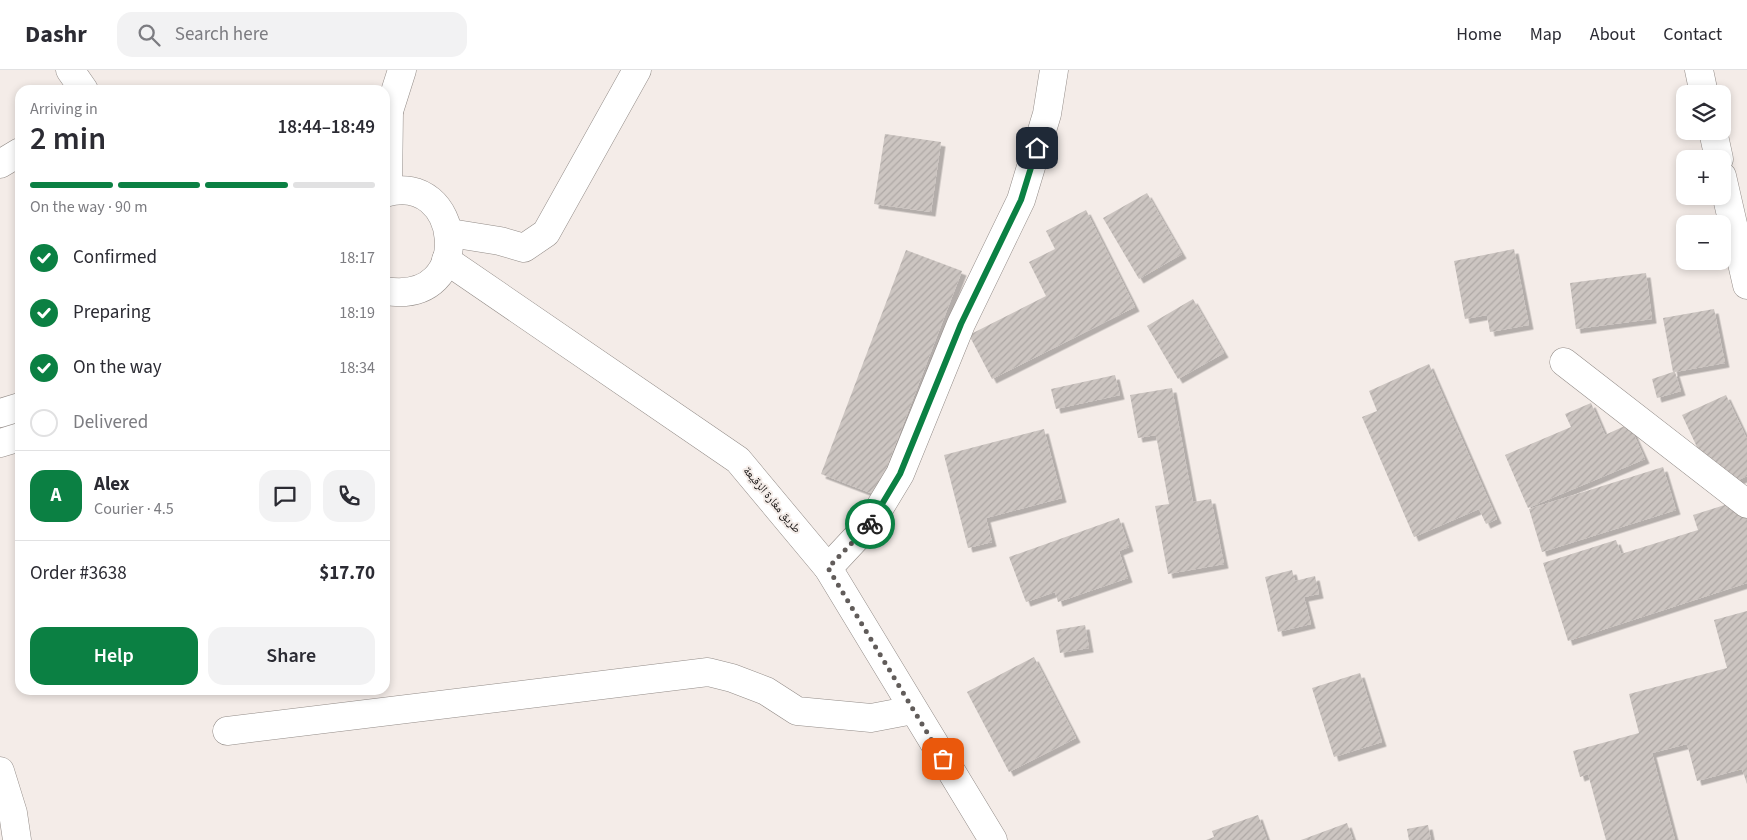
<!DOCTYPE html>
<html lang="en">
<head>
<meta charset="utf-8">
<style>
  :root { --surface:#fff; --page:#f2f2f3; --text:#2b2b33; --muted:#7c7c81; --line:#e1e1e2; --accent:#0b8043 }
  body { margin:0; font-family:"Source Sans 3","Noto Naskh Arabic",sans-serif; background:var(--page); color:var(--text); height:100vh; display:flex; flex-direction:column; font-size:19px; white-space:nowrap }
  * { box-sizing:border-box; margin:0 }
  p { font-size:16px; color:var(--muted) }
  .icon { flex:none; width:28px; height:28px; fill:none; stroke:currentColor; stroke-width:2; stroke-linecap:round; stroke-linejoin:round }
  .map { position:relative; flex:1; overflow:hidden }
  .drawer { position:absolute; left:15px; top:15px; width:375px; height:610px; display:flex; flex-direction:column; background:var(--surface); border-radius:15px; box-shadow:0 2px 8px #0003 }
  .drawer>* { flex:none }
  .tools { position:absolute; left:1676px; top:15px; display:grid; gap:10px }
  .tools a { display:grid; place-items:center; width:55px; height:55px; border-radius:10px; background:var(--surface); box-shadow:0 2px 8px #0003; font-size:25px }
  .pin { position:absolute; display:grid; place-items:center; width:42px; height:42px; color:#fff; margin:-21px; border-radius:10px; box-shadow:0 2px 8px #0006 }
  .courier { position:absolute; display:grid; place-items:center; width:50px; height:50px; margin:-25px; border:4px solid #0b8043; border-radius:50%; background:#fff; color:#222; box-shadow:0 1px 6px #0007 }
  .head em { font-style:normal; font-weight:600 }
  .head div { display:flex; flex-direction:column-reverse }
  .head { display:flex; align-items:center; justify-content:space-between; height:85px; padding:0 15px }
  h1 { font-size:32px; font-weight:600; line-height:38px }
  .bar { display:grid; grid-template-columns:repeat(4,1fr); gap:8px 5px; align-content:center; height:60px; padding:0 15px }
  .bar i { height:6px; border-radius:4px; background:var(--line) }
  .bar .selected { background:var(--accent) }
  .bar p { grid-column:span 4 }
  .line { display:flex; align-items:center; gap:12px; padding:0 15px; border-top:1px solid var(--line) }
  .line div { flex:1 }
  .round { display:grid; place-items:center; flex:none; width:52px; height:52px; border-radius:15px; background:var(--page) }
  ol { padding:0 15px; list-style:none }
  li { display:flex; align-items:center; gap:15px; height:55px }
  li p { margin-inline-start:auto }
  li .icon { padding:5px; border-radius:50%; background:var(--accent); color:#fff; stroke-width:4 }
  li:last-child { color:var(--muted) }
  li i { width:28px; height:28px; border:2px solid var(--line); border-radius:50% }
  .action { display:flex; gap:10px; margin-top:auto; padding:10px 15px }
  .action a { flex:1; height:58px; border-radius:15px; background:var(--accent); color:#fff; font-size:20px; font-weight:600; line-height:58px; text-align:center }
  .action a+a { background:var(--page); color:var(--text) }
  header { display:flex; align-items:center; gap:30px; box-sizing:border-box; height:70px; padding:0 25px; background:var(--surface); border-bottom:1px solid var(--line) }
  header strong { font-size:24px }
  nav { display:flex; gap:28px; margin-inline-start:auto; font-size:18px }
  .search { width:350px; height:45px; background:var(--page); display:flex; align-items:center; gap:12px; box-sizing:border-box; padding:0 18px; border-radius:15px; color:var(--muted); font-size:19px }
  .map>svg:first-child { display:block }
  .building { fill:url(#building-hatch); filter:url(#shadow) }
  .lines { fill:none; stroke-linecap:round; stroke-linejoin:round }
  .minor-casing { stroke:#938c88; stroke-width:29 }
  .minor { stroke:#fff; stroke-width:28 }
  .done { stroke:#615c5a; stroke-width:5; stroke-dasharray:0 9 }
  .route { stroke:#0b8043; stroke-width:6 }
  .labels { text-anchor:middle; dominant-baseline:central; stroke-width:4; stroke-linejoin:round; paint-order:stroke }
  .street-label { font-size:12px; fill:#120f0e; stroke:#f4ece8 }
</style>
</head>
<body>
<header>
<strong>Dashr</strong>
<div class="search"><svg class="icon" aria-label="search" viewBox="0 0 24 24"><circle cx="10" cy="10" r="6"/><path d="M15 15l6 6"/></svg>Search here</div>
<nav><a>Home</a><a>Map</a><a>About</a><a>Contact</a></nav>
</header>
<div class="map">
<svg width="1747" height="770" viewBox="0 0 1747 770">
  <defs>
    <pattern id="building-hatch" width="6" height="6" patternUnits="userSpaceOnUse" patternTransform="scale(1.25)"><rect width="6" height="6" fill="#ccc5c1"/><path d="M-1 1l2-2M0 6l6-6M5 7l2-2" fill="none" stroke="#aea8a5"/></pattern>
    <filter id="shadow"><feDropShadow dx="4.5" dy="4.5" stdDeviation="0" flood-color="#0004"/></filter>
  </defs>
  <rect width="100%" height="100%" fill="#f4ece8"/>
  <g class="building">
    <path d="M885,64L941,72L931,142L874,134Z"/>
    <path d="M1147,123L1182,184L1139,209L1103,148Z"/>
    <path d="M1086,140L1135,237L992,309L969,265L1046,226L1029,192L1055,179L1046,161Z"/>
    <path d="M1514,179L1529,255L1490,262L1487,245L1465,249L1454,191Z"/>
    <path d="M906,180L962,201L876,425L821,404Z"/>
    <path d="M1646,203L1652,249L1576,259L1570,213Z"/>
    <path d="M1193,229L1224,283L1178,309L1147,256Z"/>
    <path d="M1714,239L1725,293L1675,302L1681,321L1657,328L1652,309L1673,302L1663,248Z"/>
    <path d="M1429,294L1497,449L1486,454L1479,439L1414,467L1362,347L1377,341L1369,321Z"/>
    <path d="M1115,305L1120,325L1056,339L1051,319Z"/>
    <path d="M1172,318L1193,432L1211,429L1224,494L1168,504L1155,436L1169,434L1156,365L1138,368L1130,325Z"/>
    <path d="M1726,325L1747,369V406L1717,420L1682,345Z"/>
    <path d="M1591,333L1605,365L1629,354L1645,389L1528,438L1505,385L1571,357L1565,344Z"/>
    <path d="M1044,359L1062,428L986,448L992,472L968,478L944,385Z"/>
    <path d="M1663,397L1676,440L1542,482L1529,439Z"/>
    <path d="M1747,428V513L1568,571L1543,493L1616,470L1621,484L1698,460L1693,445Z"/>
    <path d="M1119,448L1129,477L1119,481L1128,508L1058,532L1055,522L1026,532L1009,487Z"/>
    <path d="M1292,500L1295,511L1315,506L1319,524L1304,527L1311,554L1278,562L1265,507Z"/>
    <path d="M1747,541V714L1742,699L1697,711L1687,674L1652,683L1675,770H1606L1588,704L1580,707L1573,681L1639,663L1629,624L1727,598L1714,550Z"/>
    <path d="M1085,555L1089,578L1060,583L1056,560Z"/>
    <path d="M1034,587L1076,668L1009,702L967,622Z"/>
    <path d="M1360,603L1382,672L1334,687L1312,618Z"/>
    <path d="M1258,745L1267,770H1206L1214,767L1212,761Z"/>
    <path d="M1347,753L1353,770H1301Z"/>
    <path d="M1428,755L1431,770H1409L1407,759Z"/>
  </g>
  <g class="lines">
    <g class="minor-casing">
      <g id="minor">
        <path d="M70,0L84,20"/>
        <path d="M1699,0L1704,24"/>
        <path d="M385,40L389,41L388,121"/>
        <path d="M389,41L402,0"/>
        <path d="M1713,61L1719,89"/>
        <path d="M0,94L20,82"/>
        <path d="M1722,106L1747,215"/>
        <path d="M385,123C461,99 479,236 385,221"/>
        <path d="M450,163L500,171L524,178L546,163L637,0"/>
        <path d="M446,190L738,390L828,498L993,770"/>
        <path d="M1564,292L1747,434"/>
        <path d="M0,343L20,337"/>
        <path d="M0,373L20,367"/>
        <path d="M828,498L871,452L900,404L961,254L1021,130L1047,44L1054,0"/>
        <path d="M227,661L708,602L732,608L766,621L797,641L871,648L913,640"/>
        <path d="M0,701L13,743L17,770"/>
      </g>
    </g>
    <use href="#minor" class="minor"/>
  </g>
  <g class="lines">
    <path class="done" d="M870,454L828,498L943,689"/>
    <path class="route" d="M870,454L900,404L961,254L1021,130L1037,78"/>
  </g>
  <g class="labels">
    <g class="street-label">
      <text transform="translate(772 430) rotate(50)">طريق مغارة الزقيعة</text>
    </g>
  </g>
</svg>
<div class="tools">
<a><svg class="icon" aria-label="layers" viewBox="0 0 24 24"><path d="M12 4l9 5-9 5-9-5zM3 14l9 5 9-5"/></svg></a>
<a>+</a>
<a>−</a>
</div>
<div class="pin" style="left:943px;top:689px;background:#ea580c"><svg class="icon" aria-label="bag" viewBox="0 0 24 24"><path d="M5 8h14l-1 12H6zM9 8a3 3 0 0 1 6 0"/></svg></div>
<div class="pin" style="left:1037px;top:78px;background:#1f2937"><svg class="icon" aria-label="home" viewBox="0 0 24 24"><path d="M3 11l9-7 9 7M6 9v11h12V9"/></svg></div>
<div class="courier" style="left:870px;top:454px"><svg class="icon" aria-label="bike" viewBox="0 0 24 24"><circle cx="6" cy="16" r="4"/><circle cx="18" cy="16" r="4"/><path d="M6 16l4-8h5l3 8M10 8l3 8H6M13 5h3"/></svg></div>
<section class="drawer">
<div class="head"><div><h1>2 min</h1><p>Arriving in</p></div><em>18:44–18:49</em></div>
<div class="bar"><i class="selected"></i><i class="selected"></i><i class="selected"></i><i></i><p>On the way · 90 m</p></div>
<ol>
<li><svg class="icon" aria-label="check" viewBox="0 0 24 24"><path d="M5 12l5 5 9-10"/></svg>Confirmed<p>18:17</p></li>
<li><svg class="icon" aria-label="check" viewBox="0 0 24 24"><path d="M5 12l5 5 9-10"/></svg>Preparing<p>18:19</p></li>
<li><svg class="icon" aria-label="check" viewBox="0 0 24 24"><path d="M5 12l5 5 9-10"/></svg>On the way<p>18:34</p></li>
<li><i></i>Delivered</li>
</ol>
<div class="line" style="height:90px"><b class="round" style="background:var(--accent);color:#fff">A</b><div><b>Alex</b><p>Courier · 4.5</p></div><a class="round"><svg class="icon" aria-label="chat" viewBox="0 0 24 24"><path d="M4 5h16v11H9l-5 4z"/></svg></a><a class="round"><svg class="icon" aria-label="phone" viewBox="0 0 24 24"><path d="M5 4h4l2 5-3 2q2 4 5 5l2-3 5 2v4C11 20 4 13 5 4z"/></svg></a></div>
<div class="line" style="height:65px"><div>Order #3638</div><b>$17.70</b></div>
<div class="action"><a>Help</a><a>Share</a></div>
</section>
</div>
</body>
</html>
